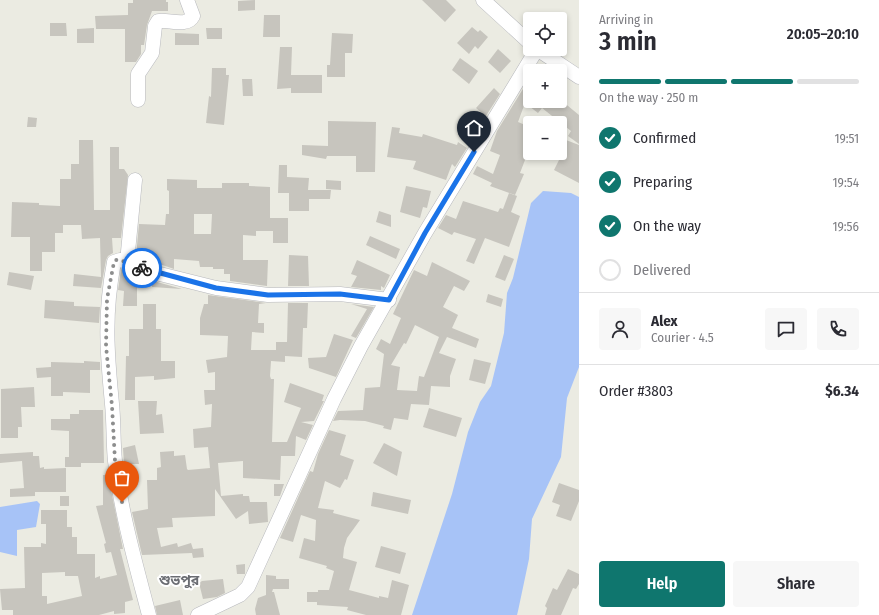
<!DOCTYPE html>
<html lang="en">
<head>
<meta charset="utf-8">
<style>
  :root { --surface:#fff; --page:#f7f7f7; --text:#2b2b33; --muted:#7c7c81; --line:#e1e1e2; --accent:#0f766e }
  body { margin:0; font-family:"Fira Sans Condensed","Noto Sans Bengali",sans-serif; background:var(--page); color:var(--text); height:100vh; display:flex; flex-direction:column; font-size:15px; white-space:nowrap }
  * { box-sizing:border-box; margin:0 }
  p { font-size:13px; color:var(--muted) }
  .icon { flex:none; width:22px; height:22px; fill:none; stroke:currentColor; stroke-width:2; stroke-linecap:round; stroke-linejoin:round }
  .map { position:relative; flex:1; overflow:hidden }
  .drawer { display:flex; flex-direction:column; background:var(--surface); width:300px }
  .drawer>* { flex:none }
  .controls { position:absolute; left:523px; top:12px; display:grid; gap:8px }
  .controls a { display:grid; place-items:center; width:44px; height:44px; border-radius:4px; background:var(--surface); box-shadow:0 2px 6px #0003; font-size:20px }
  .pin { position:absolute; display:grid; place-items:center; width:34px; height:34px; color:#fff; margin:-41px -17px; border-radius:50% 50% 50% 0; rotate:-45deg; box-shadow:0 0 4px #0007 }
  .pin .icon { rotate:45deg }
  .courier { position:absolute; display:grid; place-items:center; width:40px; height:40px; margin:-20px; border:3px solid #1a73e8; border-radius:50%; background:#fff; color:#222; box-shadow:0 1px 5px #0007 }
  .overview em { font-style:normal; font-weight:600 }
  .overview div { display:flex; flex-direction:column-reverse }
  .overview { display:flex; align-items:center; justify-content:space-between; height:68px; padding:0 20px }
  h1 { font-size:26px; font-weight:600; line-height:30px }
  .bar { display:grid; grid-template-columns:repeat(4,1fr); gap:6px 4px; align-content:center; height:48px; padding:0 20px }
  .bar i { height:5px; border-radius:3px; background:var(--line) }
  .bar .on { background:var(--accent) }
  .bar p { grid-column:span 4 }
  .line { display:flex; align-items:center; gap:10px; padding:0 20px; border-top:1px solid var(--line) }
  .line div { flex:1 }
  .round { display:grid; place-items:center; flex:none; width:42px; height:42px; border-radius:4px; background:var(--page) }
  ol { padding:0 20px; list-style:none }
  li { display:flex; align-items:center; gap:12px; height:44px }
  li p { margin-inline-start:auto }
  li .icon { padding:4px; border-radius:50%; background:var(--accent); color:#fff; stroke-width:4 }
  li:last-child { color:var(--muted) }
  li i { width:22px; height:22px; border:2px solid var(--line); border-radius:50% }
  .button { display:flex; gap:8px; margin-top:auto; padding:8px 20px }
  .button a { flex:1; height:46px; border-radius:4px; background:var(--accent); color:#fff; font-size:16px; font-weight:600; line-height:46px; text-align:center }
  .button a+a { background:var(--page); color:var(--text) }
  main { display:flex; flex:1; min-height:0 }
  .map>svg:first-child { display:block }
  .water { fill:#a7c3f7 }
  .building { fill:#c7c5be; fill-rule:evenodd }
  .lines { fill:none; stroke-linecap:round; stroke-linejoin:round }
  .minor-casing { stroke:#b7b8bd; stroke-width:15 }
  .minor { stroke:#fff; stroke-width:14 }
  .done { stroke:#8d8e8e; stroke-width:4; stroke-dasharray:0 7.2 }
  .route { stroke:#1a73e8; stroke-width:5 }
  .labels { text-anchor:middle; dominant-baseline:central; stroke-width:4; stroke-linejoin:round; paint-order:stroke }
  .district-label { font-size:14px; font-weight:bold; fill:#6b6d73; stroke:#fff }
</style>
</head>
<body>
<main>
<div class="map">
<svg width="579" height="615" viewBox="0 0 579 615">
  <rect width="100%" height="100%" fill="#ebebe2"/>
  <g class="water">
    <path d="M543,191L571,193L579,197V367L567,398L561,457L532,519L529,559L518,611L517,615H412L452,494L468,432L480,402L491,386L504,333L507,293L513,278L531,203Z"/>
    <path d="M37,501L40,504L36,527L17,530V556L0,552V507Z"/>
  </g>
  <g class="building">
    <path d="M133,0H166V2H168V11H152L147,25L144,45H141V54L136,62H125V29H96L95,16L128,15V3H133Z"/>
    <path d="M255,0V10L238,11V1Z"/>
    <path d="M422,0H446L456,10L445,22Z"/>
    <path d="M264,15H280V37H263Z"/>
    <path d="M50,23H66L67,36H50Z"/>
    <path d="M472,27L478,32L480,30L488,37L478,49L475,46L469,54L457,43Z"/>
    <path d="M94,28V43H77V29Z"/>
    <path d="M206,28H222V39H207Z"/>
    <path d="M175,33L199,34V45H175Z"/>
    <path d="M332,33L353,34L352,53H345V77H327V65H330Z"/>
    <path d="M280,47H292L291,75H322V93H291V88L277,89Z"/>
    <path d="M498,49L511,61L500,73L488,62Z"/>
    <path d="M460,58L478,71L469,84L452,70Z"/>
    <path d="M212,68H226V75H229L224,125L206,123L209,96L211,97Z"/>
    <path d="M242,79H252L253,96H243Z"/>
    <path d="M526,84L530,88V101H562L579,115V144L568,136L571,131L542,108L538,113L525,103L518,122L530,127V147L520,173L524,174L515,195L490,186L492,183L473,174L477,166L493,174L500,155L490,151L497,131Z"/>
    <path d="M494,88L500,94L484,119L480,116L482,113L476,108Z"/>
    <path d="M28,117L37,118L36,127H27Z"/>
    <path d="M328,121L376,122L375,172H356V156H327L326,159L302,155V145L328,146Z"/>
    <path d="M392,127L400,128L399,133L422,137L423,134L457,145L458,142L467,148L455,167L452,164L446,180L413,169L416,161L387,157Z"/>
    <path d="M79,140H93L94,210H110V147H119V169H124L128,175L121,238H112L113,253L108,256L106,260L101,288L73,286L74,274L101,277L100,238L82,239L81,225H63V233H55V252H42V271H30V237H11L12,202L39,203V205L60,206V179H71V164H79Z"/>
    <path d="M566,140L579,145V183L554,170L562,154L560,153Z"/>
    <path d="M279,165H287V177L309,178L308,190H331L330,199H309V211H289V193H278Z"/>
    <path d="M167,179L197,180V188H222V183H249V186L270,187V218H288V243H273V231H256V236L243,235V260H268L267,286L230,281V274H224V269H213V267H200L199,261L174,259V269L136,256L139,224L165,225L166,214H169V191L167,190ZM194,214H212L211,234H194Z"/>
    <path d="M326,180L341,181V190L326,189Z"/>
    <path d="M406,186L431,191L427,208L423,207L420,218L400,212Z"/>
    <path d="M509,193L517,196L511,212L520,216L509,247L485,238L474,264L466,261L476,239L454,232L452,235L438,228L446,215L456,219L463,201L498,212L500,208L503,209Z"/>
    <path d="M379,211L391,215V227L376,222Z"/>
    <path d="M370,236L400,249L396,259L366,245Z"/>
    <path d="M289,255L308,256L309,286H288Z"/>
    <path d="M504,255L514,259L505,281L495,277Z"/>
    <path d="M357,260L390,275L384,288L381,286V290L351,287L357,276L351,274Z"/>
    <path d="M432,262L470,281L464,291L454,286L443,307L458,315L452,328L479,339L476,348L447,337L439,353L456,359L450,376V387L431,386L429,405L411,404L408,420L394,418L391,430L383,428L384,426L365,421L340,420L333,421L338,411L363,410L365,388L380,387L384,354L376,349L381,339L390,344L401,318L393,314L414,270L427,276ZM415,325L439,337L424,377L419,376L417,391L397,390L400,367L391,365L404,343L406,344Z"/>
    <path d="M121,269L150,280L182,289L152,287V285H137V306H123L124,291L118,290Z"/>
    <path d="M9,272L34,276L31,290L7,285Z"/>
    <path d="M488,294L503,299L501,307L486,302Z"/>
    <path d="M208,295L266,303L259,304L258,323H264V333L252,332L251,350H276V342H287L288,303H308L307,328H303L302,357L285,356V362L271,361L270,376L271,379H274L272,442H287L301,408L284,402L290,383L324,395L322,401H324L314,421L301,422L313,425L306,440L296,436L295,456H281L280,480L243,478V461L218,463L221,496L243,494V496H249L250,502H267L268,522L249,524L248,511L236,519L215,489V516L172,518L173,527L157,528L161,547L177,543L178,547L191,543L193,549L203,548L204,557L193,558L192,553L142,555L132,512L148,509L147,480H157V468L161,467L160,452L174,451V456L185,455L187,469L188,470L210,468L208,447L194,448L193,429L211,427L212,404L205,405L204,390H215V372L208,373L206,360L227,357L228,336L200,335V318L204,304H208Z"/>
    <path d="M45,300L74,302V306L100,307L99,323L44,318Z"/>
    <path d="M143,304H156V329H161V361H175V378L154,380V376L135,377V400H125L126,356H129V329H143Z"/>
    <path d="M351,304L374,307L356,338L351,336L367,309Z"/>
    <path d="M334,334L353,340L336,377L309,368L308,358L326,357Z"/>
    <path d="M474,359L491,363L485,384L469,380Z"/>
    <path d="M84,361L100,362V370H90V393L63,392V396H51V377L37,378L36,368L51,367V362L84,363Z"/>
    <path d="M34,387L35,407H21L22,427H18V438H1V389Z"/>
    <path d="M138,401H157L156,415L162,414L164,433L140,434Z"/>
    <path d="M429,408L462,418L456,437L423,427Z"/>
    <path d="M79,410H103L104,463H81V467H65V457H69V431L51,430V419H70V414H79Z"/>
    <path d="M329,430L346,435L340,455L354,460L347,480L345,479L340,488L325,481L318,508L334,510L333,513L360,520L347,538L344,548L343,558L357,562L349,590L379,598V596L388,598L392,580L409,585L401,615H366L347,610L348,607L317,605V602H307V592H318V590H329L334,571L326,568L327,566L299,558L304,538L315,541L316,520L301,515L293,542L280,538L310,471L313,472L318,454Z"/>
    <path d="M384,443L402,452L397,476L373,463Z"/>
    <path d="M135,445L139,464H124L123,448Z"/>
    <path d="M33,452V456H39L40,468L44,467V469L66,468V492H35V496L10,497V489L24,488L22,461L0,463V454Z"/>
    <path d="M103,475H106L107,480H109L123,549H120L133,600L125,602V613L114,614V611L99,615H13V610H2L0,589L25,588L24,547H41V543L46,544V524H41V510H67V527H72V537H77V554H95V578L100,576V579L117,575L111,552L106,553L104,544L106,543L96,506L103,505ZM65,572V576H78L82,596L47,604V596H42V573Z"/>
    <path d="M559,483L579,490V501L571,521L556,516L560,505L552,502Z"/>
    <path d="M274,484H284L280,496H274Z"/>
    <path d="M373,492L411,500L408,514L371,506Z"/>
    <rect x="60" y="496" width="9" height="10"/>
    <path d="M381,546L406,553L400,574L375,567Z"/>
    <path d="M245,564V574H237L236,565Z"/>
    <path d="M568,569L579,574V584L576,589L573,588L561,615H545L547,608L545,606L553,588L557,590Z"/>
    <path d="M266,575L276,576V579H289V589H273L272,592H274L280,615H256L255,609L258,598L266,595Z"/>
    <path d="M223,579L225,593L217,597L203,599L199,583L202,581Z"/>
    <path d="M180,600L183,615H157L155,606Z"/>
  </g>
  <g class="lines">
    <g class="minor-casing">
      <g id="minor">
        <path d="M483,0L530,43"/>
        <path d="M537,49L579,77"/>
        <path d="M138,100V74L152,53L155,26L158,21C168,19 187,28 193,16L187,0"/>
        <path d="M135,180L127,262L120,260L114,262C104,315 107,352 112,404C114,423 113,442 115,461C121,513 136,565 149,615"/>
        <path d="M127,262L152,272L216,288L268,295L340,294L389,300"/>
        <path d="M198,615L240,595L248,587L334,399L361,346L425,233L537,49"/>
      </g>
    </g>
    <use href="#minor" class="minor"/>
  </g>
  <g class="lines">
    <path class="done" d="M122,502L115,461L112,406L106,346L107,299L114,262L116,260L127,262L142,268"/>
    <path class="route" d="M142,268L216,288L268,295L340,294L389,300L425,233L474,152"/>
  </g>
  <g class="labels">
    <g class="district-label">
      <text x="179" y="580">শুভপুর</text>
    </g>
  </g>
</svg>
<div class="controls">
<a><svg class="icon" aria-label="locate" viewBox="0 0 24 24"><circle cx="12" cy="12" r="6"/><path d="M12 2v4M12 18v4M2 12h4M18 12h4"/></svg></a>
<a>+</a>
<a>−</a>
</div>
<div class="pin" style="left:122px;top:502px;background:#ea580c"><svg class="icon" aria-label="bag" viewBox="0 0 24 24"><path d="M5 8h14l-1 12H6zM9 8a3 3 0 0 1 6 0"/></svg></div>
<div class="pin" style="left:474px;top:152px;background:#1f2937"><svg class="icon" aria-label="home" viewBox="0 0 24 24"><path d="M3 11l9-7 9 7M6 9v11h12V9"/></svg></div>
<div class="courier" style="left:142px;top:268px"><svg class="icon" aria-label="bike" viewBox="0 0 24 24"><circle cx="6" cy="16" r="4"/><circle cx="18" cy="16" r="4"/><path d="M6 16l4-8h5l3 8M10 8l3 8H6M13 5h3"/></svg></div>
</div>
<section class="drawer">
<div class="overview"><div><h1>3 min</h1><p>Arriving in</p></div><em>20:05–20:10</em></div>
<div class="bar"><i class="on"></i><i class="on"></i><i class="on"></i><i></i><p>On the way · 250 m</p></div>
<ol>
<li><svg class="icon" aria-label="check" viewBox="0 0 24 24"><path d="M5 12l5 5 9-10"/></svg>Confirmed<p>19:51</p></li>
<li><svg class="icon" aria-label="check" viewBox="0 0 24 24"><path d="M5 12l5 5 9-10"/></svg>Preparing<p>19:54</p></li>
<li><svg class="icon" aria-label="check" viewBox="0 0 24 24"><path d="M5 12l5 5 9-10"/></svg>On the way<p>19:56</p></li>
<li><i></i>Delivered</li>
</ol>
<div class="line" style="height:72px"><a class="round"><svg class="icon" aria-label="person" viewBox="0 0 24 24"><circle cx="12" cy="8" r="4"/><path d="M4 21q1-7 8-7t8 7"/></svg></a><div><b>Alex</b><p>Courier · 4.5</p></div><a class="round"><svg class="icon" aria-label="chat" viewBox="0 0 24 24"><path d="M4 5h16v11H9l-5 4z"/></svg></a><a class="round"><svg class="icon" aria-label="phone" viewBox="0 0 24 24"><path d="M5 4h4l2 5-3 2q2 4 5 5l2-3 5 2v4C11 20 4 13 5 4z"/></svg></a></div>
<div class="line" style="height:52px"><div>Order #3803</div><b>$6.34</b></div>
<div class="button"><a>Help</a><a>Share</a></div>
</section>
</main>
</body>
</html>
